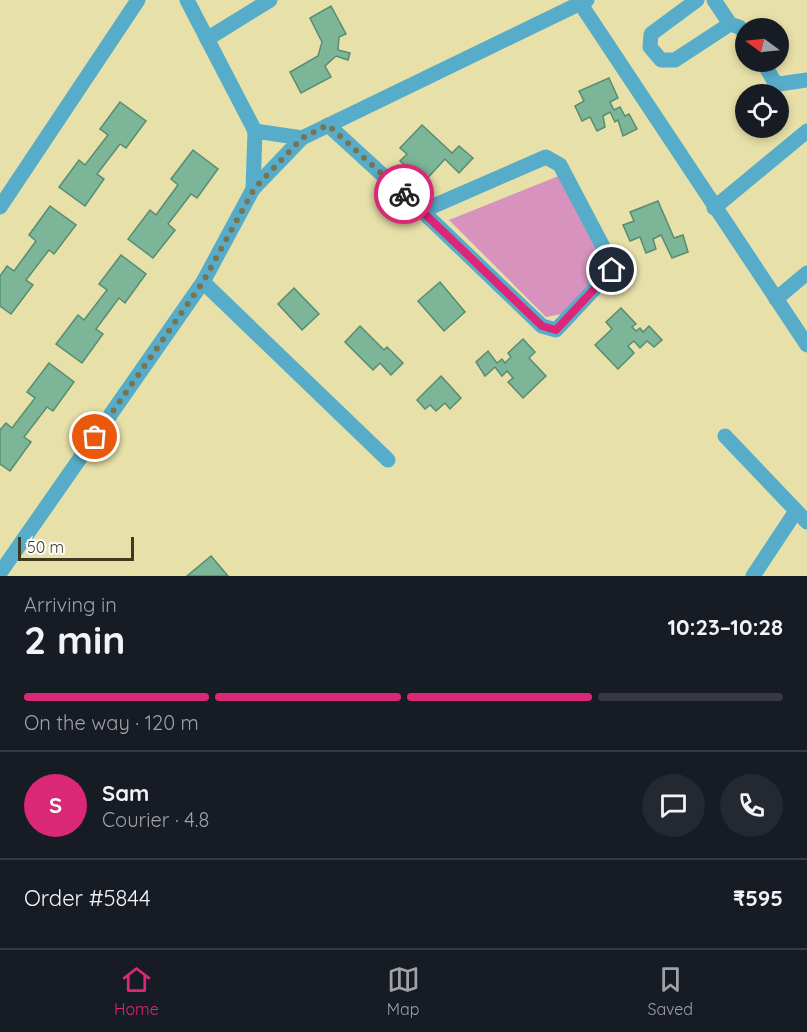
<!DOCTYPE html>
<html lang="en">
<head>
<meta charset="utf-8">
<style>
  :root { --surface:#171b24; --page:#242831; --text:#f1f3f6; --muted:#9ea1a6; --line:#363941; --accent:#db2777 }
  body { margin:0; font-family:Quicksand,sans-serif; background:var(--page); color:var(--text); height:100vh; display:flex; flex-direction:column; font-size:22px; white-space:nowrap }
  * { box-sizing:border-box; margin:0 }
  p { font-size:20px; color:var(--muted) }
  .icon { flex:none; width:33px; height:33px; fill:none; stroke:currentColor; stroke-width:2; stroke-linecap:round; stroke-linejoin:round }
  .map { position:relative; height:576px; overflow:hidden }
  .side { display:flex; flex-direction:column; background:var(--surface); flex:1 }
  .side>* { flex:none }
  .needle { width:39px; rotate:285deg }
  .controls { position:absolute; left:735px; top:18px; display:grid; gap:12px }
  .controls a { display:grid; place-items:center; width:54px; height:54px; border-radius:50%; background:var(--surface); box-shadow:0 3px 9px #0003; font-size:30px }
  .scale { position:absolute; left:18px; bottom:15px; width:116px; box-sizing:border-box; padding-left:6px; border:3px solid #3d3a23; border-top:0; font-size:16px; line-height:21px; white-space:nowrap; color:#3d3a23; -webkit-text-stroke:4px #fff; paint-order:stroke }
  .pin { position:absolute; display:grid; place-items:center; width:51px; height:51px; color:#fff; margin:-26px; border:3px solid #fff; border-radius:50%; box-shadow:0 2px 6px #0007 }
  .courier { position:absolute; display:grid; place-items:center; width:60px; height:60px; margin:-30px; border:4px solid #db2777; border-radius:50%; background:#fff; color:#222; box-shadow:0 2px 8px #0007 }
  .headline em { font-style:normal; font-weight:700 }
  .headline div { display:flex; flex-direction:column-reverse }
  .headline { display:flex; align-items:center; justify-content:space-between; height:102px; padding:0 24px }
  h1 { font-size:39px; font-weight:700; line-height:45px }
  .bar { display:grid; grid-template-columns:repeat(4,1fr); gap:9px 6px; align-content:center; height:72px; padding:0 24px }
  .bar i { height:8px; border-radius:4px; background:var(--line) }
  .bar .on { background:var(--accent) }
  .bar p { grid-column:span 4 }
  .line { display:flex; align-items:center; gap:15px; padding:0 24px; border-top:2px solid var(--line) }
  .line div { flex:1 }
  .round { display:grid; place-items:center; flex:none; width:63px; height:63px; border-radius:32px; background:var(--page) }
  .dock { display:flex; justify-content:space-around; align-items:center; height:84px; border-top:2px solid var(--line); background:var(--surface); font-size:16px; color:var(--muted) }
  .dock a { display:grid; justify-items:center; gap:3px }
  .dock .on { color:var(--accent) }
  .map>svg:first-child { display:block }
  .green { fill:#d892be }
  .building { fill:#7cb598; stroke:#568d72; stroke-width:1.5 }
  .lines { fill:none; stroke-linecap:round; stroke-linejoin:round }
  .minor { stroke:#57adc9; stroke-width:15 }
  .done { stroke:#787452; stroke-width:6; stroke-dasharray:0 10.8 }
  .route { stroke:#db2777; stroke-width:8 }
</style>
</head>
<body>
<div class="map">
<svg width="807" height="576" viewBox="0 0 807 576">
  <rect width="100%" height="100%" fill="#e7e0a8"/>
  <path class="green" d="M561,175L610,260L562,314L546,317L449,220Z"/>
  <g class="building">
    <path d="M331,6L346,34L339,37L338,50L350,53L348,60L336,56L325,66L331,77L301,93L290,72L318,56L322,42L310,18Z"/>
    <path d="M609,78L618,98L610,102L614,110L620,107L625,116L629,114L637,129L623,136L618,120L615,122L610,112L603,116L605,127L597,131L590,117L582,121L575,106L584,101L579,91Z"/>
    <path d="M120,102L146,121L126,148L120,144L97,174L104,179L85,206L59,187L79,160L85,165L108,135L100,129Z"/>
    <path d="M422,125L452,153L459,146L473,158L459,173L445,159L423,183L400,161L407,154L400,148Z"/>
    <path d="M193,150L218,169L197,198L191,194L168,224L175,230L153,258L128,239L150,210L156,215L178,185L171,179Z"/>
    <path d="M658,201L674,238L683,235L688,252L672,258L661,235L653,239L656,249L646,253L640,237L630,241L623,225L634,221L630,212Z"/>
    <path d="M50,206L76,225L54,254L49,250L26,280L33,285L11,314L0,306V276L7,266L14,271L36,241L29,235Z"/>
    <path d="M121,255L146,274L125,303L119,298L96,329L103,334L82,363L56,344L78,315L84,320L107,290L99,284Z"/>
    <path d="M440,282L465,312L444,331L418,301Z"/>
    <path d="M294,288L319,314L302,330L278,304Z"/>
    <path d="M621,308L636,324L632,327L636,331L640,328L643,332L649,326L662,340L654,347L647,341L640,348L634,341L628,346L634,353L618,369L595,345L612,329L606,322Z"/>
    <path d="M360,326L384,350L387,347L403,363L391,375L380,363L373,370L345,342Z"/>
    <path d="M523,339L535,352L529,358L546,376L523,398L508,382L513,378L507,371L502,376L495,367L485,376L476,362L488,351L497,363L502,359L505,363L511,357L508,353Z"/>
    <path d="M49,363L74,382L53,411L47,407L24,437L31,442L10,471L0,464V430L6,423L12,428L35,398L27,392Z"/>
    <path d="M441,376L461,398L450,409L445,403L436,411L430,405L425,409L417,400Z"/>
    <path d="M211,556L228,576H187Z"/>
  </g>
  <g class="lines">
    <g class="minor">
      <path d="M187,0L255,131"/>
      <path d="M578,0L807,345"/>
      <path d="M697,0L651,34L650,47L661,60H675L730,24"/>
      <path d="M714,0L730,24L739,27L746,33"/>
      <path d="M207,39L270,0"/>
      <path d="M763,62L774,81L779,84L807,80"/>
      <path d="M328,125L422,211L542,326L556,330L612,270L610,260L560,165L546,157L422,211"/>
      <path d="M253,189L302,138"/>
      <path d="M0,207L138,0"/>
      <path d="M714,208L807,131"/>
      <path d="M203,282L388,460"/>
      <path d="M776,299L807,273"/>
      <path d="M725,436L807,522"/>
      <path d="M0,573L203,282L253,189L255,131L302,138L587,0"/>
      <path d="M753,576L796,511"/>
    </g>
  </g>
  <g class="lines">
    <path class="done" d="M95,437L203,282L254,189L302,138L328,125L404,194"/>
    <path class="route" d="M404,194L542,326L556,330L612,270"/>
  </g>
</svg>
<div class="controls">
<a><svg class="needle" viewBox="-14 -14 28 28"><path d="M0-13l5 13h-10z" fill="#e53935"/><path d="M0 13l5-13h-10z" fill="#9ea1a6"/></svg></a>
<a><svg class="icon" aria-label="locate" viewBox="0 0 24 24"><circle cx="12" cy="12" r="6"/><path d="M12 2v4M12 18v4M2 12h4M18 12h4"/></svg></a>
</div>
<div class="scale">50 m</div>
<div class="pin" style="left:95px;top:437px;background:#ea580c"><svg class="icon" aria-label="bag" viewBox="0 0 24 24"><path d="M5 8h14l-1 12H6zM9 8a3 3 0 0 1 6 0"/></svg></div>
<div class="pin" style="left:612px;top:270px;background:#1f2937"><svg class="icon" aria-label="home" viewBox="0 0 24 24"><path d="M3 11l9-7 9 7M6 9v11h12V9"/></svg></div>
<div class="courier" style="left:404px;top:194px"><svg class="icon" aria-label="bike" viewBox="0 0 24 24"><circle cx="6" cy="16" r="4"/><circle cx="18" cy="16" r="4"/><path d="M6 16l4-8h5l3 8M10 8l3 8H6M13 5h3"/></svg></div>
</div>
<section class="side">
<div class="headline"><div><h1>2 min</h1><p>Arriving in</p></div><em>10:23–10:28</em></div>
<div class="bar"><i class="on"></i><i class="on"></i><i class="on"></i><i></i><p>On the way · 120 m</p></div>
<div class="line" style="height:108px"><b class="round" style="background:var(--accent);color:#fff">S</b><div><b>Sam</b><p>Courier · 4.8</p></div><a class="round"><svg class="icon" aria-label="chat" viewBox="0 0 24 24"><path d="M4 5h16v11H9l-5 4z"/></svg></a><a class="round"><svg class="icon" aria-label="phone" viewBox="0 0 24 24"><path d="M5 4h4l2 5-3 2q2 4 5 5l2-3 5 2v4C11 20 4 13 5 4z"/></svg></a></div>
<div class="line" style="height:78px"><div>Order #5844</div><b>₹595</b></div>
</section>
<nav class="dock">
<a class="on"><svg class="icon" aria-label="home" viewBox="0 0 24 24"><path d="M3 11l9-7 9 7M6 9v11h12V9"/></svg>Home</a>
<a><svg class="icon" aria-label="map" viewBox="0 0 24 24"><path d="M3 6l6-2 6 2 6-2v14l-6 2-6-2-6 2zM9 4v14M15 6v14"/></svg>Map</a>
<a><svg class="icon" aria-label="saved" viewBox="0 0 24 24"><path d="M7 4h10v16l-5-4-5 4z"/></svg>Saved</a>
</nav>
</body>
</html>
